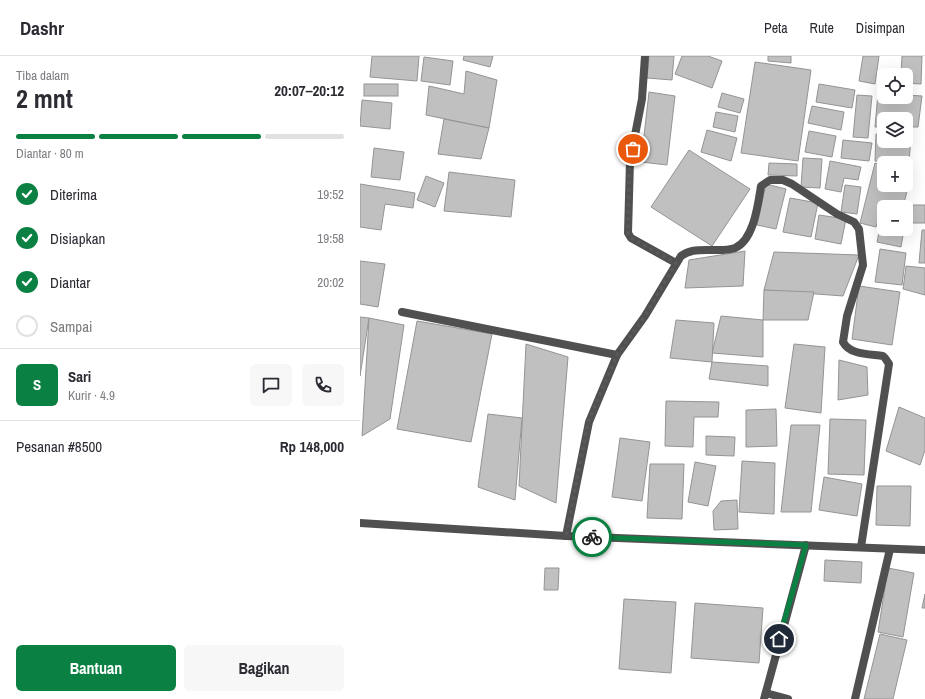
<!DOCTYPE html>
<html lang="id">
<head>
<meta charset="utf-8">
<style>
  :root { --surface:#fff; --page:#f7f7f7; --text:#2b2b33; --muted:#7c7c81; --line:#e1e1e2; --accent:#0b8043 }
  body { margin:0; font-family:"Archivo Narrow",sans-serif; background:var(--page); color:var(--text); height:100vh; display:flex; flex-direction:column; font-size:15px; white-space:nowrap }
  * { box-sizing:border-box; margin:0 }
  p { font-size:13px; color:var(--muted) }
  .icon { flex:none; width:22px; height:22px; fill:none; stroke:currentColor; stroke-width:2; stroke-linecap:round; stroke-linejoin:round }
  .map { position:relative; flex:1; overflow:hidden }
  .details { display:flex; flex-direction:column; background:var(--surface); width:360px }
  .details>* { flex:none }
  .fabs { position:absolute; left:517px; top:12px; display:grid; gap:8px }
  .fabs a { display:grid; place-items:center; width:36px; height:36px; border-radius:6px; background:var(--surface); box-shadow:0 4px 16px #0002; font-size:20px }
  .pin { position:absolute; display:grid; place-items:center; width:34px; height:34px; color:#fff; margin:-17px; border:2px solid #fff; border-radius:50%; box-shadow:0 1px 4px #0007 }
  .courier { position:absolute; display:grid; place-items:center; width:40px; height:40px; margin:-20px; border:3px solid #0b8043; border-radius:50%; background:#fff; color:#222; box-shadow:0 1px 5px #0007 }
  .headline em { font-style:normal; font-weight:700 }
  .headline div { display:flex; flex-direction:column-reverse }
  .headline { display:flex; align-items:center; justify-content:space-between; height:68px; padding:0 16px }
  h1 { font-size:26px; font-weight:700; line-height:30px }
  .bar { display:grid; grid-template-columns:repeat(4,1fr); gap:6px 4px; align-content:center; height:48px; padding:0 16px }
  .bar i { height:5px; border-radius:3px; background:var(--line) }
  .bar .current { background:var(--accent) }
  .bar p { grid-column:span 4 }
  .line { display:flex; align-items:center; gap:10px; padding:0 16px; border-top:1px solid var(--line) }
  .line div { flex:1 }
  .round { display:grid; place-items:center; flex:none; width:42px; height:42px; border-radius:6px; background:var(--page) }
  ol { padding:0 16px; list-style:none }
  li { display:flex; align-items:center; gap:12px; height:44px }
  li p { margin-inline-start:auto }
  li .icon { padding:4px; border-radius:50%; background:var(--accent); color:#fff; stroke-width:4 }
  li:last-child { color:var(--muted) }
  li i { width:22px; height:22px; border:2px solid var(--line); border-radius:50% }
  .primary-button { display:flex; gap:8px; margin-top:auto; padding:8px 16px }
  .primary-button a { flex:1; height:46px; border-radius:6px; background:var(--accent); color:#fff; font-size:16px; font-weight:700; line-height:46px; text-align:center }
  .primary-button a+a { background:var(--page); color:var(--text) }
  header { display:flex; align-items:center; gap:24px; box-sizing:border-box; height:56px; padding:0 20px; background:var(--surface); border-bottom:1px solid var(--line) }
  header strong { font-size:19px }
  nav { display:flex; gap:22px; margin-inline-start:auto; font-size:14px }
  main { display:flex; flex:1; min-height:0 }
  .map>svg:first-child { display:block }
  .building { fill:#c0c0c0; stroke:#949494 }
  .lines { fill:none; stroke-linecap:round; stroke-linejoin:round }
  .service { stroke:#505050; stroke-width:8 }
  .minor { stroke:#505050; stroke-width:8 }
  .done { stroke:#595959; stroke-width:4; stroke-dasharray:0 7.2 }
  .route { stroke:#0b8043; stroke-width:5 }
</style>
</head>
<body>
<header>
<strong>Dashr</strong>
<nav><a>Peta</a><a>Rute</a><a>Disimpan</a></nav>
</header>
<main>
<section class="details">
<div class="headline"><div><h1>2 mnt</h1><p>Tiba dalam</p></div><em>20:07–20:12</em></div>
<div class="bar"><i class="current"></i><i class="current"></i><i class="current"></i><i></i><p>Diantar · 80 m</p></div>
<ol>
<li><svg class="icon" aria-label="check" viewBox="0 0 24 24"><path d="M5 12l5 5 9-10"/></svg>Diterima<p>19:52</p></li>
<li><svg class="icon" aria-label="check" viewBox="0 0 24 24"><path d="M5 12l5 5 9-10"/></svg>Disiapkan<p>19:58</p></li>
<li><svg class="icon" aria-label="check" viewBox="0 0 24 24"><path d="M5 12l5 5 9-10"/></svg>Diantar<p>20:02</p></li>
<li><i></i>Sampai</li>
</ol>
<div class="line" style="height:72px"><b class="round" style="background:var(--accent);color:#fff">S</b><div><b>Sari</b><p>Kurir · 4.9</p></div><a class="round"><svg class="icon" aria-label="chat" viewBox="0 0 24 24"><path d="M4 5h16v11H9l-5 4z"/></svg></a><a class="round"><svg class="icon" aria-label="phone" viewBox="0 0 24 24"><path d="M5 4h4l2 5-3 2q2 4 5 5l2-3 5 2v4C11 20 4 13 5 4z"/></svg></a></div>
<div class="line" style="height:52px"><div>Pesanan #8500</div><b>Rp 148,000</b></div>
<div class="primary-button"><a>Bantuan</a><a>Bagikan</a></div>
</section>
<div class="map">
<svg width="565" height="643" viewBox="0 0 565 643">
  <rect width="100%" height="100%" fill="#fff"/>
  <g class="building">
    <path d="M12,0H59L57,25L10,21Z"/>
    <path d="M104,0H133L130,11L103,4Z"/>
    <path d="M289,0H314L312,24L287,22Z"/>
    <path d="M322,0H348L362,5L352,32L315,18Z"/>
    <path d="M408,0H431V7L408,5Z"/>
    <path d="M503,0H519L515,28L499,25Z"/>
    <path d="M542,0H562L561,28L546,27V19H541Z"/>
    <path d="M64,1L93,5L90,29L61,25Z"/>
    <path d="M395,6L451,14L438,105L381,97Z"/>
    <path d="M106,15L137,24L129,72L66,59L69,30L104,38Z"/>
    <path d="M520,19H524V33L518,32Z"/>
    <rect x="4" y="28" width="34" height="12"/>
    <path d="M459,28L495,34L492,52L456,46Z"/>
    <path d="M289,36L315,40L307,109L281,106Z"/>
    <path d="M362,37L384,43L380,57L358,51Z"/>
    <path d="M518,37H524V41H546V39L562,40L558,71H546V63H524V71H515Z"/>
    <path d="M497,39L512,40L508,82L493,81Z"/>
    <path d="M2,44L32,47L30,73L0,70Z"/>
    <path d="M452,50L484,56L481,74L448,67Z"/>
    <path d="M356,56L378,60L375,76L353,71Z"/>
    <path d="M84,63L129,72L121,103L78,98Z"/>
    <path d="M347,74L377,82L371,105L341,96Z"/>
    <path d="M449,75L476,80L472,101L445,96Z"/>
    <path d="M516,78L524,79V85H546V80H551L549,107L515,105Z"/>
    <path d="M483,84L512,87L509,105L481,102Z"/>
    <path d="M14,92L44,96L40,124L11,121Z"/>
    <path d="M329,94L390,133L352,190L291,151Z"/>
    <path d="M443,102L462,103L460,132L441,131Z"/>
    <path d="M470,105L501,111L498,124L484,122L481,136L465,133Z"/>
    <path d="M409,107L437,108V120L408,119Z"/>
    <path d="M515,107L524,110V129H546V115L552,116L543,151H524V162L519,161L516,171L500,167Z"/>
    <path d="M89,116L155,124L151,161L84,155Z"/>
    <path d="M66,120L84,127L75,151L57,144Z"/>
    <path d="M0,128L55,137L53,152L25,148L21,174L0,171Z"/>
    <path d="M406,128L426,133L416,173L397,169Z"/>
    <path d="M485,129L501,131L497,158L481,156Z"/>
    <path d="M430,142L458,147L451,181L423,176Z"/>
    <path d="M553,149H565V167H552Z"/>
    <path d="M459,159L486,163L481,188L455,183Z"/>
    <path d="M521,166L524,167V173H544L541,191L517,186Z"/>
    <path d="M562,174H565V207H559Z"/>
    <path d="M520,193L546,197L542,229L515,226Z"/>
    <path d="M385,195L383,230L325,232L329,204Z"/>
    <path d="M414,196L499,199L483,240L404,234Z"/>
    <path d="M0,205L25,208L18,251L0,248Z"/>
    <path d="M546,210L565,212V239L543,233Z"/>
    <path d="M499,230L540,236L532,289L492,283Z"/>
    <path d="M404,234L454,236L448,264H403Z"/>
    <path d="M361,260L403,264V301L352,297Z"/>
    <path d="M0,261L9,262L0,320Z"/>
    <path d="M9,262L44,269L30,363L2,380Z"/>
    <path d="M316,264L354,267L352,306L310,302Z"/>
    <path d="M57,265L132,278L111,386L37,373Z"/>
    <path d="M166,288L208,301L196,447L159,430Z"/>
    <path d="M434,288L465,291L461,357L425,352Z"/>
    <path d="M479,304L507,311L508,339L478,344Z"/>
    <path d="M352,306L408,310V330L349,323Z"/>
    <path d="M306,345L359,346L358,361H334L333,391L305,390Z"/>
    <path d="M539,351L565,362V394L560,409L526,395Z"/>
    <path d="M416,353L417,390L386,391V354Z"/>
    <path d="M128,358L162,362L155,444L118,431Z"/>
    <path d="M470,363L506,364L504,419L468,418Z"/>
    <path d="M431,369H460L451,456H421Z"/>
    <path d="M346,380L375,381L374,400L346,399Z"/>
    <path d="M260,382L290,386L282,445L252,441Z"/>
    <path d="M382,405L415,407L414,458L379,456Z"/>
    <path d="M335,406L356,410L348,450L328,446Z"/>
    <path d="M290,408H324L322,463L287,462Z"/>
    <path d="M464,421L502,428L497,460L459,454Z"/>
    <path d="M517,430H551L550,470L516,469Z"/>
    <path d="M377,444L378,473L354,474L353,455L361,445Z"/>
    <path d="M465,504L502,506L501,527L464,525Z"/>
    <path d="M185,512H199L198,534H184Z"/>
    <path d="M528,512L554,517L543,581L518,576Z"/>
    <path d="M565,538V552H562Z"/>
    <path d="M264,543L316,546L311,617L259,613Z"/>
    <path d="M335,547L403,552L399,607L331,602Z"/>
    <path d="M520,578L547,584L533,643H504Z"/>
  </g>
  <g class="lines">
    <g class="service">
      <path d="M406,637L428,643"/>
      <path d="M404,643L446,489"/>
      <path d="M495,643L530,493"/>
    </g>
    <g class="minor">
      <path d="M285,0L282,43L270,105L268,177L271,182L316,207"/>
      <path d="M42,256L257,299"/>
      <path d="M0,467L206,480L565,494"/>
      <path d="M206,480L229,366L257,299L285,260L321,200C329,194 337,194 347,194C356,194 367,195 375,192C394,184 398,148 401,130L410,124H423L432,128L477,158L494,166L499,173L503,209L487,260L483,286C490,299 509,298 523,300L525,302L529,308L501,491"/>
    </g>
  </g>
  <g class="lines">
    <path class="done" d="M232,481L206,480L228,366L257,299L285,260L316,207L271,182L268,177L269,115L273,93"/>
    <path class="route" d="M232,481L446,489L419,583"/>
  </g>
</svg>
<div class="fabs">
<a><svg class="icon" aria-label="locate" viewBox="0 0 24 24"><circle cx="12" cy="12" r="6"/><path d="M12 2v4M12 18v4M2 12h4M18 12h4"/></svg></a>
<a><svg class="icon" aria-label="layers" viewBox="0 0 24 24"><path d="M12 4l9 5-9 5-9-5zM3 14l9 5 9-5"/></svg></a>
<a>+</a>
<a>−</a>
</div>
<div class="pin" style="left:273px;top:93px;background:#ea580c"><svg class="icon" aria-label="bag" viewBox="0 0 24 24"><path d="M5 8h14l-1 12H6zM9 8a3 3 0 0 1 6 0"/></svg></div>
<div class="pin" style="left:419px;top:583px;background:#1f2937"><svg class="icon" aria-label="home" viewBox="0 0 24 24"><path d="M3 11l9-7 9 7M6 9v11h12V9"/></svg></div>
<div class="courier" style="left:232px;top:481px"><svg class="icon" aria-label="bike" viewBox="0 0 24 24"><circle cx="6" cy="16" r="4"/><circle cx="18" cy="16" r="4"/><path d="M6 16l4-8h5l3 8M10 8l3 8H6M13 5h3"/></svg></div>
</div>
</main>
</body>
</html>
